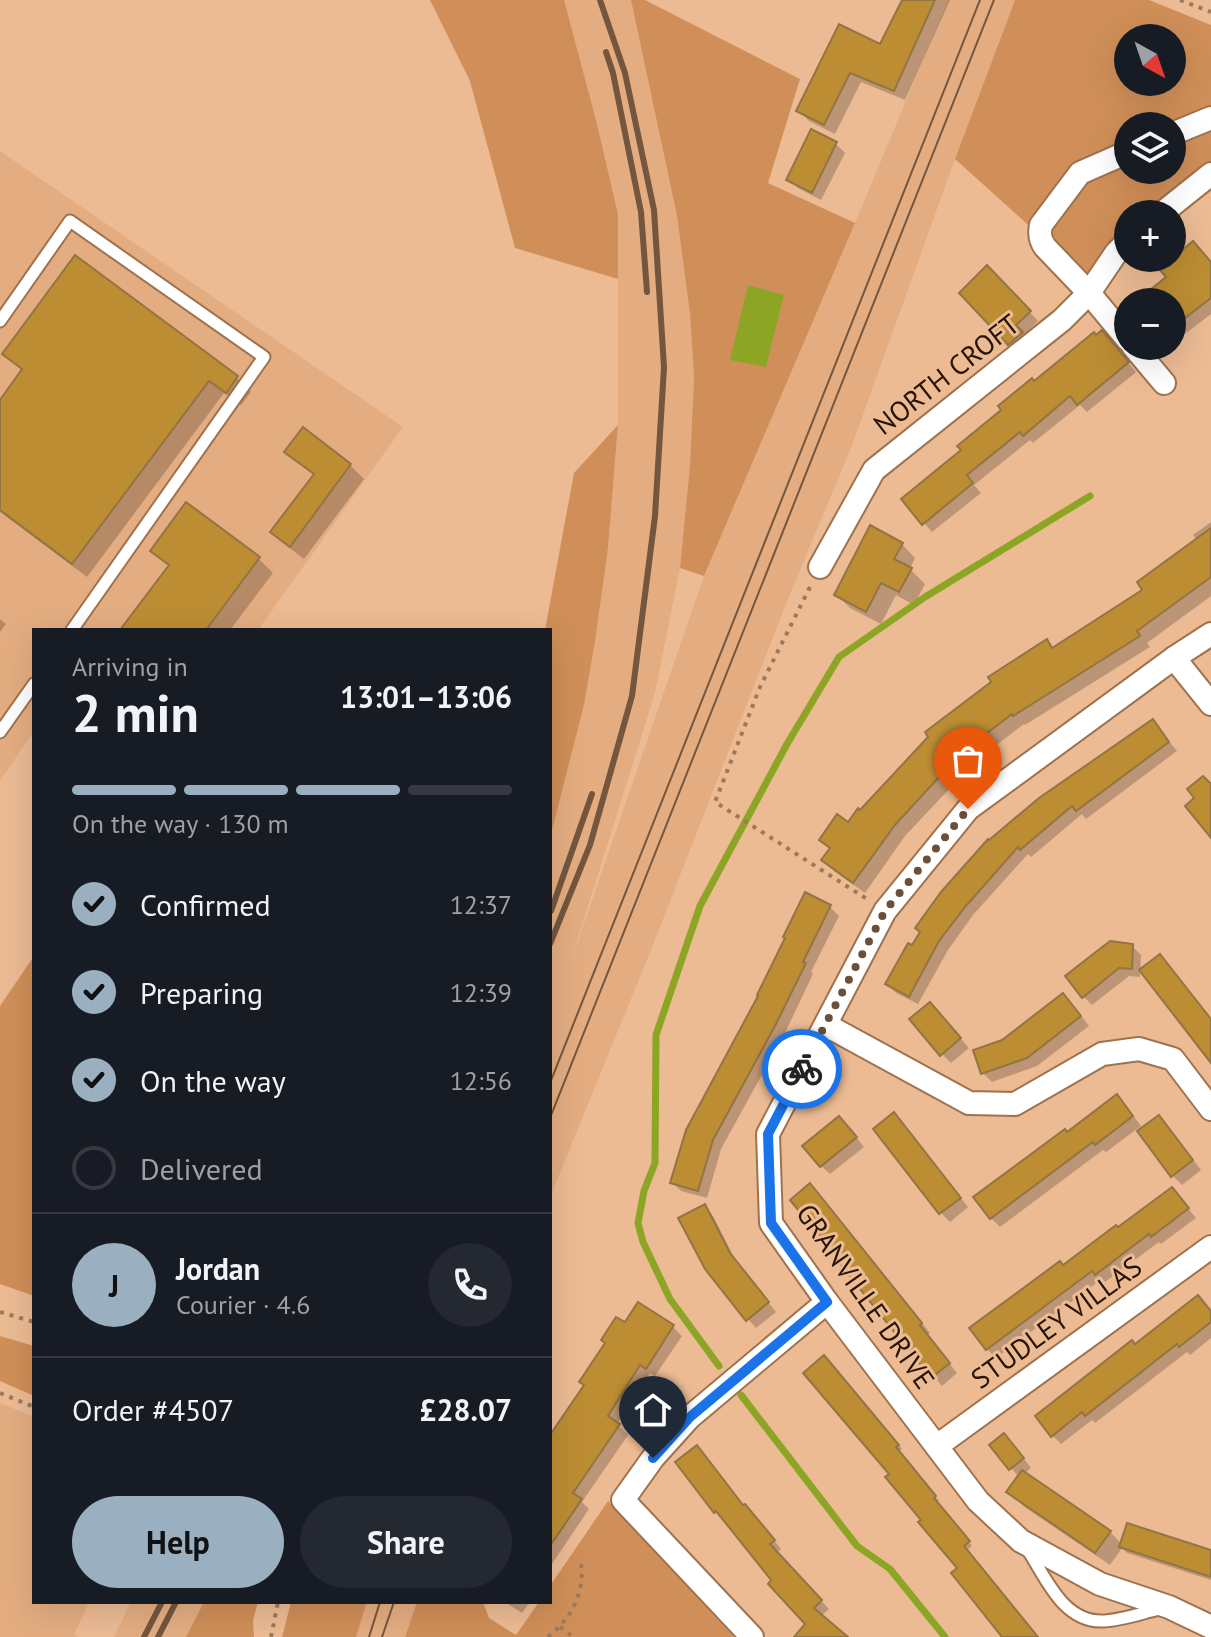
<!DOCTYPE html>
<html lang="en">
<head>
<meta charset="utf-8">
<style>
  :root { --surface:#171b24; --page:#242831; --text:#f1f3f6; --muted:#9ea1a6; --line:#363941; --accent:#9ab0c0 }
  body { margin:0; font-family:"PT Sans",sans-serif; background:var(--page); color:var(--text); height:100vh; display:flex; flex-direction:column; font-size:30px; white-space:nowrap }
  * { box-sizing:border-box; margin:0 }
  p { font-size:26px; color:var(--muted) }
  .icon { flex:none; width:44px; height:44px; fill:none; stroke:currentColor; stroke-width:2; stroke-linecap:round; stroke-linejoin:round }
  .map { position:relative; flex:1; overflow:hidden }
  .sheet { position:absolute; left:32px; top:628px; width:520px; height:976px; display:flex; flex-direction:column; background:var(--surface); border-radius:0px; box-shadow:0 8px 32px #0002 }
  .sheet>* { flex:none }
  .needle { width:52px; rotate:140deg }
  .fabs { position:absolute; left:1114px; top:24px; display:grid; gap:16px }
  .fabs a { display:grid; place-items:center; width:72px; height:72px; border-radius:50%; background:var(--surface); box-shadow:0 8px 32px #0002; font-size:40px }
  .pin { position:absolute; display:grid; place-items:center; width:68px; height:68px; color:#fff; margin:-82px -34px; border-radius:50% 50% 50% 0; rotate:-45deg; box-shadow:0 0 8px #0007 }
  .pin .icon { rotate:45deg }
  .courier { position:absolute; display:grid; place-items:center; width:80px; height:80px; margin:-40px; border:6px solid #1a73e8; border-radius:50%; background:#fff; color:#222; box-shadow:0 2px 10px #0007 }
  .headline em { font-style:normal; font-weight:800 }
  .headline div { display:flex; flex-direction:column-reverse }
  .headline { display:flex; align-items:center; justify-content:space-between; height:136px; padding:0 40px }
  h1 { font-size:52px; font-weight:800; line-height:60px }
  .bar { display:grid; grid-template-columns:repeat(4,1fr); gap:12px 8px; align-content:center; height:96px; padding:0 40px }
  .bar i { height:10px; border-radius:6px; background:var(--line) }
  .bar .on { background:var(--accent) }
  .bar p { grid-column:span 4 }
  .line { display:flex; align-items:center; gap:20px; padding:0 40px; border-top:2px solid var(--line) }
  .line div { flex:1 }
  .round { display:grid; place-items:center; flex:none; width:84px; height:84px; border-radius:42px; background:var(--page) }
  ol { padding:0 40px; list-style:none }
  li { display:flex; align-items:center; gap:24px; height:88px }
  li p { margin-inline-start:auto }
  li .icon { padding:8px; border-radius:50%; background:var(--accent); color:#111; stroke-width:4 }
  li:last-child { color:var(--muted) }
  li i { width:44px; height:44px; border:4px solid var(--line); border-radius:50% }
  .cta { display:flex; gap:16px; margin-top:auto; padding:16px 40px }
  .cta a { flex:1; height:92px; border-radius:48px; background:var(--accent); color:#111; font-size:32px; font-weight:800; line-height:92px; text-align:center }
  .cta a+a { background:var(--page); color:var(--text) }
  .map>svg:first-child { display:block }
  .built { fill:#e4ad81 }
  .green { fill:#d08f58; fill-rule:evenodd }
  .water { fill:#8da525 }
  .shadow { fill:#0003 }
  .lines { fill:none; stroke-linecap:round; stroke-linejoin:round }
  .stream { stroke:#8da525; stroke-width:7 }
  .building { fill:#bc8d33; stroke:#927543; stroke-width:2 }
  .lane-casing { stroke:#9f724e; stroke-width:15 }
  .street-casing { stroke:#9f724e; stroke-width:26 }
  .path { stroke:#9d795b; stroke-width:4; stroke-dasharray:4 6; stroke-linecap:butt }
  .lane { stroke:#fff; stroke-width:11 }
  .street { stroke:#fff; stroke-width:22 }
  .tram { stroke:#74563e; stroke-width:2 }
  .rail { stroke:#74563e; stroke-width:6 }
  .done { stroke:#6b4f38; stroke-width:8; stroke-dasharray:0 14.4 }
  .route { stroke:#1a73e8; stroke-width:10 }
  .labels { text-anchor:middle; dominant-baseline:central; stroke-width:6; stroke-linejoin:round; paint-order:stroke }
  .street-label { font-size:28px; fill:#261506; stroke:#ecbb94 }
</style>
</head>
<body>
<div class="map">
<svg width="1211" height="1637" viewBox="0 0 1211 1637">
  <rect width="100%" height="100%" fill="#ecbb94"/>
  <g class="built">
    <path d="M544,0H631L677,216L690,314L694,378L690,465L680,568L655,693L570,964L704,576L855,223L948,0H1015L955,159L851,448L788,599L651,950L550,1197V1025L553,1016L550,1018V838L584,705L608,548L618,425V214L597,124Z"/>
    <path d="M0,151L403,427L258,630H34V731L0,781Z"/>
    <path d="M0,1403L34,1417V1602H89L74,1635L78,1637H0Z"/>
    <path d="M131,1602H204L186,1637H114Z"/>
    <path d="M367,1602H417L405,1637H356Z"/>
  </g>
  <g class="green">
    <path d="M430,0H564L597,124L618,214V279L515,248L470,81Z"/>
    <path d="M631,0H645L800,79L768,183L855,223L704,576L680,568L690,465L694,378L690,314L677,216Z"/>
    <path d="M1015,0H1149L1211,25V166L1151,214H1128V232L1088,279L955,159ZM1128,38H1172V82H1128ZM1128,126H1172V170H1128Z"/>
    <path d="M618,425L608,548L595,641L584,705L550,838V630H545L574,473Z"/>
    <path d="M34,956V1296L0,1284V1006Z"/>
    <path d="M0,1336L34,1346V1396L0,1381Z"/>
    <path d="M608,1501L734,1637H405L417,1602H483L489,1618L516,1635L539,1602H550V1586Z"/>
    <path d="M204,1602H258L253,1620L254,1637H186Z"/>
    <path d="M291,1602H367L356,1637H282Z"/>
  </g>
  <path class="water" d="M748,285L784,295L766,367L730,360Z"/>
  <g class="shadow">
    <path d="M904,0H950L905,100L861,82L835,134L809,121L798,110L881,47Z"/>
    <path d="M836,144L845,153L821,200L798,188L789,180Z"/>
    <path d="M76,258L237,378L251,392L241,405L224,393L87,577L0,512V403L23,371L4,354Z"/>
    <path d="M1211,263V314L1172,344V302H1139Z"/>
    <path d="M987,268L1038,321L1023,335L1030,342L1019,352L961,293Z"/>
    <path d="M1110,342L1136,372L1087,412L1080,405L1033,443L1030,440L974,485L981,493L932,532L924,523L964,451L1034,383Z"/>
    <path d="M1154,346H1170L1161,353Z"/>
    <path d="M287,452L350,465L364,479L304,559L287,546L273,532L315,476Z"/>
    <path d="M187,505L259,559L273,573L230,630H123L170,567L153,551Z"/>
    <path d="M1211,522V596L1147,643L1150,647L1025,725L1024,724L948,782L952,786L905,836L865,893L834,871L824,860L831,849L821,839L849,825L1047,642L1054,649L1145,591L1197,541L1193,535Z"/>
    <path d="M902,544L915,558L910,569L925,584L914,605L896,595L881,624L850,608L836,594Z"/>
    <path d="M0,619L6,624L0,632Z"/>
    <path d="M1153,722L1177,751L1086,819L1082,814L1031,857L1028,854L973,915L948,950L918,1004L896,993L887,984L922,932Z"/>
    <path d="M830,907L839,916L811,972L813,974L785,1033L721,1149L707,1198L681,1191L672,1182Z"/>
    <path d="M1132,946L1141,955L1140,977L1129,976L1092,1005L1083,996Z"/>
    <path d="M1072,1004L1089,1026L1037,1066L992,1082L983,1073L1003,1042Z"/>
    <path d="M939,1013L969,1048L951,1063L942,1054Z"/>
    <path d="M1126,1106L1141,1126L1106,1152L1103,1150L1000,1227L991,1218L1067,1134Z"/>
    <path d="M903,1124L968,1207L950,1222L941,1213L876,1129Z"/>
    <path d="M1167,1126L1201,1170L1182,1185L1173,1176L1140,1132Z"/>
    <path d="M848,1127L864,1147L830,1174L821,1166Z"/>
    <path d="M1172,1189L1196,1218L1161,1244L1159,1242L1105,1282L1102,1279L996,1358L987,1349L1063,1267L1118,1230Z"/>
    <path d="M819,1194L930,1333L927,1335L957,1373L942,1386L834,1254Z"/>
    <path d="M704,1207L713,1216L738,1265L776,1312L756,1328L748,1319Z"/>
    <path d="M1211,1312V1338L1190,1355L1187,1352L1095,1423L1092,1420L1061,1444L1052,1435L1135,1346Z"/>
    <path d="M625,1325L673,1327L682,1336L655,1376L650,1373L617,1424L628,1435L582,1502L589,1509L550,1567V1439Z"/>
    <path d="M828,1362L902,1449L898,1452L939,1501L936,1503L972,1546L966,1551L1035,1637H1004L960,1569L891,1474Z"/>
    <path d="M1013,1445L1031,1468L1024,1474L1110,1532L1122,1544L1211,1553V1580L1127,1553L1122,1548L1110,1565L1023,1506L1009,1492L1019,1477L1011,1468Z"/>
    <path d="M697,1447L744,1507L753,1514L781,1549L777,1553L829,1609L821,1616L845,1637H804L808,1624L774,1580L715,1512Z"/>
    <path d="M505,1602H530L522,1613Z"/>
  </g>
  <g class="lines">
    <g class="stream">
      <path d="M719,1366L670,1299L643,1242L638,1223L644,1191L655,1163L656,1035L700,906L787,744L839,657L925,597L1090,496"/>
      <path d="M741,1395L857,1546L890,1569L945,1637"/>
    </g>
  </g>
  <g class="building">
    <path d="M902,0H935L894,91L850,73L824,125L796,111L839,24L880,44Z"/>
    <path d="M811,129L837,142L812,193L786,180Z"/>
    <path d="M1193,241L1211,262V298L1172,328V302H1135L1166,277L1159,269Z"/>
    <path d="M75,255L238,376L226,393L209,381L72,564L0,510V400L22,369L2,354Z"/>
    <path d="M987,265L1031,311L1016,325L1023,332L1008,345L959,293Z"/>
    <path d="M1102,330L1129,362L1077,405L1070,396L1023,436L1020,432L967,475L973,483L922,525L901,499L961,450L957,446L1001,410L998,406L1032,378L1034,381L1094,332L1096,335Z"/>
    <path d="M303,427L351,464L290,547L270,532L314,474L284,452Z"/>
    <path d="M186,502L260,557L206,630H120L169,565L150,551Z"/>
    <path d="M870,525L903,543L894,559L912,568L899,592L881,583L866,612L834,595Z"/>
    <path d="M1211,528V577L1137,631L1140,636L1013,716L1012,714L939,770L942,774L895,825L853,883L821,860L830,848L819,840L837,814L848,822L858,808L860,810L928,737L925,732L991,682L988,677L1047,639L1052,648L1142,590L1137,582Z"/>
    <path d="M1153,719L1169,742L1076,811L1072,806L1020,850L1018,847L965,907L939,941L909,997L885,984L908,943L912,945L920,932L915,928L941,892L988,839L989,840L1039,798Z"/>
    <path d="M1203,776L1211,784V838L1185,806L1194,798L1187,789Z"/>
    <path d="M805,892L831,905L803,962L806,963L776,1024L713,1140L698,1191L670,1183L686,1130L758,996L757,995L785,938L783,937Z"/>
    <path d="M1110,941L1133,944L1132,969L1119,968L1082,998L1065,976Z"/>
    <path d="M1160,954L1211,1019V1063L1139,970Z"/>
    <path d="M1063,993L1081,1016L1027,1058L981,1074L973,1050L1002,1040Z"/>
    <path d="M930,1002L961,1038L940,1056L909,1019Z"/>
    <path d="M1117,1094L1133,1116L1095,1145L1093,1142L990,1219L973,1197L1065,1129L1067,1132Z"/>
    <path d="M894,1112L961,1198L939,1214L873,1129Z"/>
    <path d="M1159,1115L1193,1160L1171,1177L1137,1131Z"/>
    <path d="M839,1116L857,1137L820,1167L802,1146Z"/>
    <path d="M810,1183L922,1323L920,1325L950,1363L931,1378L832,1254L833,1252L790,1200Z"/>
    <path d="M1172,1187L1189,1208L1151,1237L1149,1234L1095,1275L1092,1271L986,1350L969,1328L1060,1261L1063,1265L1116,1225L1118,1227Z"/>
    <path d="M705,1204L730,1253L769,1302L746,1321L705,1269L678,1218Z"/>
    <path d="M1198,1295L1211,1311V1322L1179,1347L1177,1344L1085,1416L1082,1412L1051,1437L1035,1416L1132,1340L1135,1344Z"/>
    <path d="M638,1302L674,1325L646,1369L640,1365L608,1416L620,1424L573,1493L582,1499L550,1546V1435L584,1385L579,1382L605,1343L601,1340L616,1317L625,1322Z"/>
    <path d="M824,1355L899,1445L896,1447L936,1496L934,1498L970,1541L964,1546L1038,1637H1002L951,1573L957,1568L918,1522L921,1520L885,1477L889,1474L803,1373Z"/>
    <path d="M1004,1433L1024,1458L1009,1470L989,1445Z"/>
    <path d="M697,1445L743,1505L745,1504L775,1540L770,1544L822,1600L814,1608L848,1637H794L805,1624L768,1584L771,1580L716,1511L714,1513L675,1462Z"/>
    <path d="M1022,1470L1111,1531L1095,1553L1006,1492Z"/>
    <path d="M1127,1523L1211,1550V1577L1119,1547Z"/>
  </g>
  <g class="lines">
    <g class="lane-casing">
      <g id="lane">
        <path d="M0,321L70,221L264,357L72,630"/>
        <path d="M0,732L34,684"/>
        <path d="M1029,1552C1047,1580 1064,1623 1104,1621C1122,1620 1142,1613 1160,1609"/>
      </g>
    </g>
    <g class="street-casing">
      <g id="street">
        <path d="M1172,134L1211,118"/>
        <path d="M1128,152L1080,173L1041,225C1039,234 1040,240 1045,247L1089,293L1128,340"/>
        <path d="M1161,214L1211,174"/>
        <path d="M1133,346L1164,383"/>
        <path d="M820,567L874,470L1062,320L1089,293L1116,253L1128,241"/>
        <path d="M1211,634L1174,658L968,809L885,911L768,1134L771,1223L827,1302L978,1501L1021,1541L1100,1584L1169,1607L1211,1627"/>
        <path d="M1174,658L1211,704"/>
        <path d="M826,1025L969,1103L1015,1104L1102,1054L1139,1049L1173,1059L1211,1109"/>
        <path d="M937,1446L1211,1247"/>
        <path d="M752,1637L623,1500L653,1458L690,1417L827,1302"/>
      </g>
    </g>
    <g class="path">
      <path d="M1180,0L1211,12"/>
      <path d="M810,587L760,687L715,802L867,899"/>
      <path d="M0,1312L34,1322"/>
      <path d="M0,1393L34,1407"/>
      <path d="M560,1627L573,1637"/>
      <path d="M271,1637L278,1602"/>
      <path d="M548,1637C571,1618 585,1594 581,1563"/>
    </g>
    <use href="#lane" class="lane"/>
    <use href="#street" class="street"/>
    <g class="tram">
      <path d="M550,1083L980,0"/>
      <path d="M550,1118L994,0"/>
      <path d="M369,1637L380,1602"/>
      <path d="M382,1637L394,1602"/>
    </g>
    <g class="rail">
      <path d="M606,52L613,73L641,212L647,292"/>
      <path d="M551,911L592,794"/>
      <path d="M550,944L590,845L632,696L655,516L664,367L654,210L625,73L600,0"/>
      <path d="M144,1637L162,1602"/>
      <path d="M158,1637L176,1602"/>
    </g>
  </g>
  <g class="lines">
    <path class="done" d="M802,1069L885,911L968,809"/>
    <path class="route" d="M653,1458L690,1417L827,1302L771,1223L768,1134L802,1069"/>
  </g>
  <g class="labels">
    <g class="street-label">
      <text transform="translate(946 374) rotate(-38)">NORTH CROFT</text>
      <text transform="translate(866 1296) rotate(55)">GRANVILLE DRIVE</text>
      <text transform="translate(1056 1322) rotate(-36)">STUDLEY VILLAS</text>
    </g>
  </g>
</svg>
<div class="fabs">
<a><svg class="needle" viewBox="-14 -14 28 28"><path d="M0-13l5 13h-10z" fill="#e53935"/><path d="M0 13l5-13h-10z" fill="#9ea1a6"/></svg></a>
<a><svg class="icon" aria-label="layers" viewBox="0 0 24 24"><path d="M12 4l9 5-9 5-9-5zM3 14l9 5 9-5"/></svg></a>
<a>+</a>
<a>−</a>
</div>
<div class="pin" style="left:968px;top:809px;background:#ea580c"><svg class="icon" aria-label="bag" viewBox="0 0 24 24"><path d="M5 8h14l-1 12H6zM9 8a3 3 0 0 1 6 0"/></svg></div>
<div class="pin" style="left:653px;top:1458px;background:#1f2937"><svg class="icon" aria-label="home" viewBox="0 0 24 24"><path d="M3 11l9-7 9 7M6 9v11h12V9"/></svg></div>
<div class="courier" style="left:802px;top:1069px"><svg class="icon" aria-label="bike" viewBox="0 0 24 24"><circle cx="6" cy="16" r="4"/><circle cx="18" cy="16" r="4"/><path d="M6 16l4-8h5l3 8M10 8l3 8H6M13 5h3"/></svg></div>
<section class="sheet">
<div class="headline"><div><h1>2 min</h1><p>Arriving in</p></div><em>13:01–13:06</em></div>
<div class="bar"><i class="on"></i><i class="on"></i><i class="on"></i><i></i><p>On the way · 130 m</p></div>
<ol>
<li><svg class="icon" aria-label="check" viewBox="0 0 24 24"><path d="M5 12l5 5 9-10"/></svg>Confirmed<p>12:37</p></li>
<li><svg class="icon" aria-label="check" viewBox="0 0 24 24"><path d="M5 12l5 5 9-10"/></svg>Preparing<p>12:39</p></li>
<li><svg class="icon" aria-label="check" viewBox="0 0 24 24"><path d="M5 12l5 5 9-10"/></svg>On the way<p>12:56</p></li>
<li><i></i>Delivered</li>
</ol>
<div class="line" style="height:144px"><b class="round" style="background:var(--accent);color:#111">J</b><div><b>Jordan</b><p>Courier · 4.6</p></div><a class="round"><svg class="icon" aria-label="phone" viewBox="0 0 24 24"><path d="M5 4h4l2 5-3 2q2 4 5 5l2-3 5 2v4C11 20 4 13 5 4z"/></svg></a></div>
<div class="line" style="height:104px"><div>Order #4507</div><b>£28.07</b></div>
<div class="cta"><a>Help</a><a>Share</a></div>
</section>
</div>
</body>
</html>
